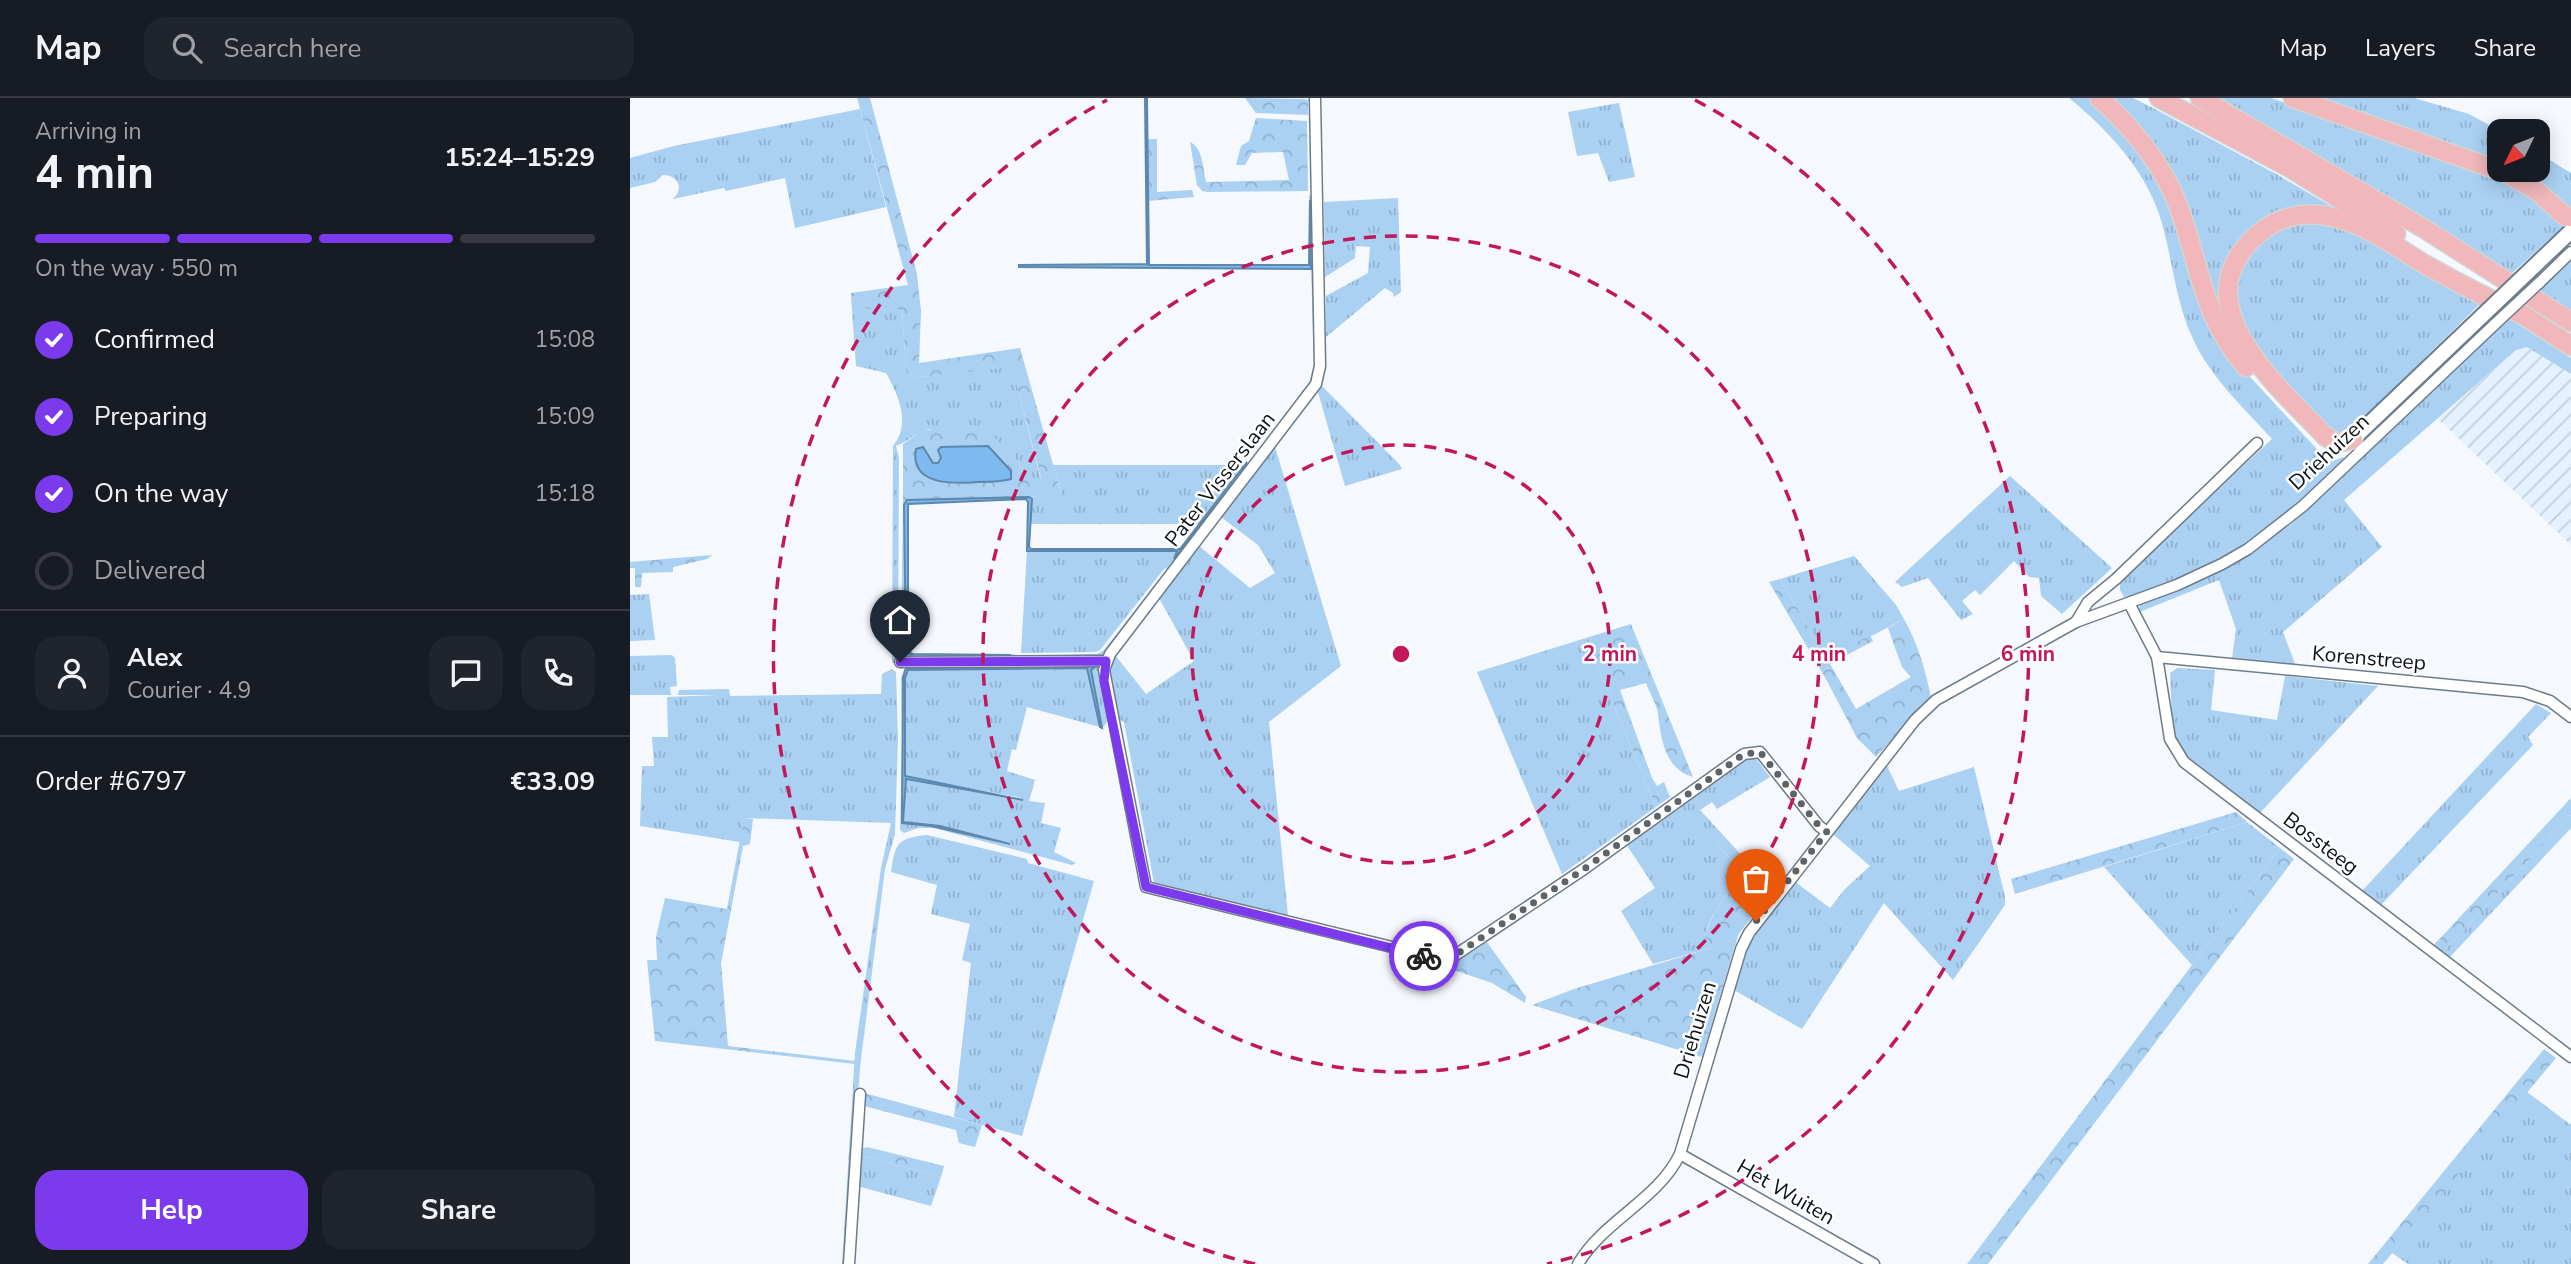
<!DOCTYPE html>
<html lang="en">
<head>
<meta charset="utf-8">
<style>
  :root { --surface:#171b24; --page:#20242c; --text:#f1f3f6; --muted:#9ea1a6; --line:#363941; --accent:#7c3aed }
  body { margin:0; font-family:"Nunito Sans",sans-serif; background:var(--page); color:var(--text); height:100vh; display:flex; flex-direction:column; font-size:26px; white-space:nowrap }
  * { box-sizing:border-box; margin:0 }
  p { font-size:23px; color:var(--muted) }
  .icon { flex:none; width:38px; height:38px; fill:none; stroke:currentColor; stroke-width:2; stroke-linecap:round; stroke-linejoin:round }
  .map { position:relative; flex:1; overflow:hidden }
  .drawer { display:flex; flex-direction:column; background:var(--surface); width:630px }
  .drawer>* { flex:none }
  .needle { width:46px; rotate:227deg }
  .tools { position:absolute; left:1857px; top:21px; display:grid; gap:14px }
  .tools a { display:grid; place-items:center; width:63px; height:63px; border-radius:14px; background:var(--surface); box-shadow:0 4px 18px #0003; font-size:35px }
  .pin { position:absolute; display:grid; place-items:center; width:60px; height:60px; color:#fff; margin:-72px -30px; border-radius:50% 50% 50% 0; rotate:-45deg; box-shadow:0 0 7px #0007 }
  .pin .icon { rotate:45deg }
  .courier { position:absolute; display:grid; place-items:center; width:70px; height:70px; margin:-35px; border:5px solid #7c3aed; border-radius:50%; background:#fff; color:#222; box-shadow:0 2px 9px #0007 }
  .head em { font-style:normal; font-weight:700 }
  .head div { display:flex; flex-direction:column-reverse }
  .head { display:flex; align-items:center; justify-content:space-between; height:119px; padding:0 35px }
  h1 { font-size:46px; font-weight:700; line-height:52px }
  .bar { display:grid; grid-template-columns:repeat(4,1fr); gap:10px 7px; align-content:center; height:84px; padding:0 35px }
  .bar i { height:9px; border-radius:5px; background:var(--line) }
  .bar .selected { background:var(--accent) }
  .bar p { grid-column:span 4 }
  .line { display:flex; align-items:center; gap:18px; padding:0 35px; border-top:2px solid var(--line) }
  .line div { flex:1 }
  .round { display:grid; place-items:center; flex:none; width:74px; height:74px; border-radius:21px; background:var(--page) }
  ol { padding:0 35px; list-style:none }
  li { display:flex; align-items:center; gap:21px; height:77px }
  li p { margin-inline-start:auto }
  li .icon { padding:7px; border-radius:50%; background:var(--accent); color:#fff; stroke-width:4 }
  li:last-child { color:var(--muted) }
  li i { width:38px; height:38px; border:4px solid var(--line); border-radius:50% }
  .primary-button { display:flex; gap:14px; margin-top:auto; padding:14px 35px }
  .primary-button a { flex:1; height:80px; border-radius:21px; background:var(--accent); color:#fff; font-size:28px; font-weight:700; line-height:80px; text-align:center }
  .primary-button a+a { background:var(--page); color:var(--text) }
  header { display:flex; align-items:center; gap:42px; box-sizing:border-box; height:98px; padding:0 35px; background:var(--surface); border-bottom:2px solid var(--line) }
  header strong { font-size:33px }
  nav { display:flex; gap:38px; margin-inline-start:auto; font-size:24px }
  .search { width:490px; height:63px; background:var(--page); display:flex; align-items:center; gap:18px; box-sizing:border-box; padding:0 24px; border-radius:21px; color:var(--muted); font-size:26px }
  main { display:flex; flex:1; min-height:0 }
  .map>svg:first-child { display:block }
  .industrial { fill:url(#industrial-furrows) }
  .grass { fill:url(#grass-tufts); fill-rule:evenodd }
  .forest { fill:url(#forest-crowns); fill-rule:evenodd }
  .water { fill:#7ebaef; stroke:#5c88ae; stroke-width:2 }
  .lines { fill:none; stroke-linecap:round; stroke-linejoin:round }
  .minor-casing { stroke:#6d7c8a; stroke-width:13 }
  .secondary-casing { stroke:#6d7c8a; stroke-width:18 }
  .motorway-casing { stroke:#d3d5d5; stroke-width:21 }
  .minor { stroke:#fff; stroke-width:10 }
  .secondary { stroke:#fff; stroke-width:14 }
  .motorway { stroke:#f1b7bb; stroke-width:18 }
  .minor-bridge-casing { stroke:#6d7c8a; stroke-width:13; stroke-linecap:butt }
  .secondary-bridge-casing { stroke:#6d7c8a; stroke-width:18; stroke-linecap:butt }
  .minor-bridge { stroke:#fff; stroke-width:10 }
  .secondary-bridge { stroke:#fff; stroke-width:14 }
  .done { stroke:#5e6368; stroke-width:7; stroke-dasharray:0 12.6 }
  .route { stroke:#7c3aed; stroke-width:9 }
  .ring { fill:none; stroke:#c2185b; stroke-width:3.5; stroke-dasharray:12 9 }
  .labels { text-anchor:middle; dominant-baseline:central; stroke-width:5; stroke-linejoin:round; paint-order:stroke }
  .street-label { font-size:21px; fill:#0d1318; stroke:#fff }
  .centre { fill:#c2185b; stroke:#fff; stroke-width:3.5 }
  .ring-label { font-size:21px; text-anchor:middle; font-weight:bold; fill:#c2185b; stroke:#fff; stroke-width:5; stroke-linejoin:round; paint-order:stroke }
</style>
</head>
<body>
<header>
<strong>Map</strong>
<div class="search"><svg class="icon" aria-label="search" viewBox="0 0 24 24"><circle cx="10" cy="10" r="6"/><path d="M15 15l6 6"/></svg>Search here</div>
<nav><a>Map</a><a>Layers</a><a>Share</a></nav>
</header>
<main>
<section class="drawer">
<div class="head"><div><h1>4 min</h1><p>Arriving in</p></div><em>15:24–15:29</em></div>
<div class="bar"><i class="selected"></i><i class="selected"></i><i class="selected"></i><i></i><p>On the way · 550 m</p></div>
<ol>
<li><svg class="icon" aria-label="check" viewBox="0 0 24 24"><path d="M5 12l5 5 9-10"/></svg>Confirmed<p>15:08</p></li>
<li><svg class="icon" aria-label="check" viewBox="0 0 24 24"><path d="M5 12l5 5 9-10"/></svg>Preparing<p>15:09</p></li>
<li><svg class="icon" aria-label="check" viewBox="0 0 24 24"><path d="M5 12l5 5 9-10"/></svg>On the way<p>15:18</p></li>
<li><i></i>Delivered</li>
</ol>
<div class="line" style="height:126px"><a class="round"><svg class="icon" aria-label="person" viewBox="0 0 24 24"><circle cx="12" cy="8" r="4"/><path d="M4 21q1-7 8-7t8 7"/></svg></a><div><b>Alex</b><p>Courier · 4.9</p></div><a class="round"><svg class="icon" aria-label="chat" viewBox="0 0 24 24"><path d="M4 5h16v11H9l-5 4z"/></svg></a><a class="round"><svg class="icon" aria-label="phone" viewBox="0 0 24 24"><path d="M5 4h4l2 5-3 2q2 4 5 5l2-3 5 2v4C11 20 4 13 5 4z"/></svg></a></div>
<div class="line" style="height:91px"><div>Order #6797</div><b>€33.09</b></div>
<div class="primary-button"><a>Help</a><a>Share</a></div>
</section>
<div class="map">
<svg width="1941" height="1166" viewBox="0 0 1941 1166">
  <defs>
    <pattern id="industrial-furrows" width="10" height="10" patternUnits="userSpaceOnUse" patternTransform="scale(1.75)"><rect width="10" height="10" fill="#e4f2ff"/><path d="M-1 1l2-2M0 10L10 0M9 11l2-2" fill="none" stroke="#c2cfda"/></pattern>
    <pattern id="grass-tufts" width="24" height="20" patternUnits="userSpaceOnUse" patternTransform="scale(1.75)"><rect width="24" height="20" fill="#aad0f2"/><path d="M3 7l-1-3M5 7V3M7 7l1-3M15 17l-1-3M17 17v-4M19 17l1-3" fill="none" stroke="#91b2cf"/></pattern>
    <pattern id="forest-crowns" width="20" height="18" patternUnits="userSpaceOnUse" patternTransform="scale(1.75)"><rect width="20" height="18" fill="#aad0f2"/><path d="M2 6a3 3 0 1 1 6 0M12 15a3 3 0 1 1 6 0" fill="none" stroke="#91b2cf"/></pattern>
  </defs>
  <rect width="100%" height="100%" fill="#f5f8fc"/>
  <path class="industrial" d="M1897,249L1941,276V447L1808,321L1886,252Z"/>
  <g class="grass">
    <path d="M1439,0H1462L1470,6L1531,83L1611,269L1695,360L1705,362L1713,359L1715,361L1638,434L1579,469L1513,496L1494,499L1490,492V483L1642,341C1613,309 1581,280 1563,241C1545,203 1543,162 1531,122C1516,72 1478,32 1439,0Z"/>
    <path d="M1473,0H1503L1525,11L1648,77L1728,124L1706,116L1621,136L1595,235L1555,121Z"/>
    <path d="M1585,0H1641L1867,75L1890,86L1929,120L1934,128L1880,177L1724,79Z"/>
    <path d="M1681,0H1784L1839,16L1870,33L1869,64Z"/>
    <path d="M989,5L1005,79L979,84L968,55L947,58L938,14Z"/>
    <path d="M230,11L256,109L165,130L155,80L96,93L94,90L43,101C54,91 49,77 33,77L25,84L0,90V60L44,48Z"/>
    <path d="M1908,55L1941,75V111L1885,72H1908Z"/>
    <path d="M679,97L683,99L688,265L683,286L475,558L472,560H278L271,549L273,402H277L274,411L276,554L284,559L380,558L381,556L392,558L467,556L474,552L538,470L534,471L470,552L465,554L391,555L397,453H548L544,461L673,295L671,294L679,286L684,267Z"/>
    <path d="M768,100L771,194L764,199L763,195L755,190L696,239V198L738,175L740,149L726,148L725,160L695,179L694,104Z"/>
    <path d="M1677,120L1707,125L1852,204L1719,334L1702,336L1614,240L1603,186L1627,141Z"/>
    <path d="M1941,161V216L1906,194Z"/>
    <path d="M227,198L243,212L272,210L276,269L282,280L382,268L411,382H396L388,363L299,331C286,333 278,344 266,348L269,360L268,557L266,564L262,565L263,348C281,326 269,298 256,275L226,268L221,199Z"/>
    <path d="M1878,220L1941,260V276L1897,249L1886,252L1714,402L1752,449L1653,534L1665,566L1602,560L1606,531L1589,482L1507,515L1511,505L1559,487L1594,469L1660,427L1695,396Z"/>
    <path d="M692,288L770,367L772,371L715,388L688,294Z"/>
    <path d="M645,349L711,568L639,624L658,818L524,785L494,624L488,621L478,567L485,557L516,596L564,563L529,500L569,448L620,490L645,475L628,447L591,419Z"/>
    <path d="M423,367H615L570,426H400L402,401L400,399L432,397Z"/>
    <path d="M1380,378L1482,470L1432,516L1411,498L1409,480L1399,479L1384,463L1350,497L1345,492L1332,503L1343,516L1331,522L1298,480L1272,489L1265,484Z"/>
    <path d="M1224,458L1266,507L1274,521L1197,561L1150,481Z"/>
    <path d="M19,496L25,542L0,543V497Z"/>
    <path d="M956,540L1026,709L932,776L847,574Z"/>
    <path d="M42,557L45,560L47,588L40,589L41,597H0V558Z"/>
    <path d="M468,566L471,571C474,588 487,620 471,631L470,629L397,609L386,652L382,651L377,673L405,682L399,703L415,705L411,725L431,730L424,754L446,765L442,767L304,730H288L274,735L270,732L272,642L271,580L276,568ZM463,568L464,570L461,572L470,629L457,570L278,572L275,580L274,678L392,700L390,702L275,682L273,724L310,728L379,745V747L301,728L272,725L273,580V575L278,570Z"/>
    <path d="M1547,570L1585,572L1581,612L1647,622L1655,578L1748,588L1629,716C1606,699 1569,678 1553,655C1539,634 1542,599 1540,575Z"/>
    <path d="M262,571L266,574L268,641L265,736L255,771L230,969L217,1166H212L225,955L251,770L261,725L114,720L110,744L10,728L12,668H24L22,639H38L37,599L89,597H48L49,592L99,591L100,598L251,596L252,576Z"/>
    <path d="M1906,606L1921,615L1898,639L1903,647L1750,808L1731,794Z"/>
    <path d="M1118,658L1125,659L1140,679L1087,711L1082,704L1070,712L1094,738L1087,746L1107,768C1108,792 1100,790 1089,808C1082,818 1078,828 1074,839L1081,850L1023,866L991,813L1025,790L996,746Z"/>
    <path d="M1257,668L1269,693L1344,669L1375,799V807L1323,882L1254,805L1172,931L1104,892L1115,854L1123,837L1164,783L1200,810L1215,791L1240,768L1203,736Z"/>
    <path d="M1941,717V730L1819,860L1812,855Z"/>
    <path d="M1617,724L1650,750L1562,867L1474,769Z"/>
    <path d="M297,737L397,761L398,765L464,783L392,1038L324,1019L341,865L332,862L340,826L301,816L307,787L261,774C265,746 267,740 297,737Z"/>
    <path d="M1897,994L1941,1027V1166H1778L1762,1155Z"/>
    <path d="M229,1057L311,1079L301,1108L227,1088Z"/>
  </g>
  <g class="forest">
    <path d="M227,0H240L287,176L291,213L289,265L390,250L432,398L273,402V346L292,332L354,329L388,363L396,382H411L410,376L382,269L282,280L276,269L272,211L243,212L230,208L227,198L221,199V195L278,187ZM358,348L381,373V381C370,384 358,384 347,385C322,386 292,388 285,358L299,360L303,365L310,363L311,349Z"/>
    <path d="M615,0L675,1L678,2V17L626,15Z"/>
    <path d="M626,20L677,23L678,93L577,94L572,93L567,87L560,44C573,50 573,71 576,84L659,82L653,54L622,55L615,67H606L611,48L619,43Z"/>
    <path d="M517,41H527V94L562,92L564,99L518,103Z"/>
    <path d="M82,457L77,461L43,469V474L12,475L11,489H5V470H0V464Z"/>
    <path d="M1150,481L1197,561L1240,537L1243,543L1200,566L1226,611L1281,579L1272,569L1258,530L1274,521C1288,546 1295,571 1301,599L1246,659L1227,640L1196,581L1139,484Z"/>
    <path d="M1001,526L1063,679C1034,671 1031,639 1028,616C1027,606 1019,594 1016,585L990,592L1022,680L1027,688L1034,684L1040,699L1026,709L956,540Z"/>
    <path d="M1941,700V717L1812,855L1803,848Z"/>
    <path d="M1606,714L1617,724L1385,796L1381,781Z"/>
    <path d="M114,720L123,721L120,746L113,748L91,865L98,948L225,963V966L25,943L17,862H27L26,839L35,800L97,811Z"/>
    <path d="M1094,738L1143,792L1108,837L1072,959L902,907L944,891L1081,850L1074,839C1079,828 1082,818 1089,808C1100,790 1108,792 1107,768L1087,746Z"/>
    <path d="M1650,750L1664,761L1358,1166H1337Z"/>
    <path d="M857,844L896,899L895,905L862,885L818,870Z"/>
    <path d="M1914,951L1926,960L1753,1166H1738Z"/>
    <path d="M234,995L352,1027L345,1049L329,1045L326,1032L234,1008Z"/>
    <path d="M237,1049L314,1068L311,1079L229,1057L231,1051Z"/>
  </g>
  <g class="water">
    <path d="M515,0H517L519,167H679L680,102L681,171L389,169V167L517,166Z"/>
    <path d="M358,348L381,373V381C371,384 359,384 348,384C325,386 279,388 286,351L293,349L303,365H308L311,360L308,352L311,349Z"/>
    <path d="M617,364L611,376L544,461L547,453H397L398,404L396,401L278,406V554L283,556L381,557L284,559L276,554L274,407L277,402L399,399L402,401L399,449L401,451H550Z"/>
    <path d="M455,568L465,569L461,572L472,630L470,629L457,570L278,572L275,580V678L393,702L276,681L273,724L310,728L380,746L301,728L272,725L273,580L275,572L278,570Z"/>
  </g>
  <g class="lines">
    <g class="minor-casing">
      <g id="minor">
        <path d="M685,0L690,268L686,286L480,556L474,572L516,789L811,861L824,858L954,771L1114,656L1130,654L1189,728L1197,734"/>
        <path d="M1909,185L1941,154"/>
        <path d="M1499,505L1527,559L1540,641L1554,664L1941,959"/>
        <path d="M1446,524L1458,504L1486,481L1627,345"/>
        <path d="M1527,559L1893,594L1920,603L1941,619"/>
        <path d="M270,564L476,563"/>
        <path d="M1050,1056L1244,1166"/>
        <path d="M219,1166L230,996"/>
        <path d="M948,1166C974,1122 1028,1102 1050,1056L1111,851L1119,835L1285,622L1306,602L1446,524L1547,487L1592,466L1618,451L1673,408L1865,226"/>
      </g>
    </g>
    <g class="secondary-casing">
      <g id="secondary">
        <path d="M1896,176L1941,133"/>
        <path d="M1723,341L1852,218"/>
      </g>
    </g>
    <g class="motorway-casing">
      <g id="motorway">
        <path d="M1469,0C1502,29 1532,66 1548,107C1570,166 1572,219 1616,269"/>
        <path d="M1529,0L1662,71L1766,136"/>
        <path d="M1570,0L1793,130L1941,224"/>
        <path d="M1663,0L1876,75L1907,93L1935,118L1941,119"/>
        <path d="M1887,213L1941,248"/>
        <path d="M1723,341L1708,345L1696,339C1648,288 1549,206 1627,137C1648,118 1675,113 1702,119C1736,126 1766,149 1796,167C1828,185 1861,202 1895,218"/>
      </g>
    </g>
    <use href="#minor" class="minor"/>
    <use href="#secondary" class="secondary"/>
    <use href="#motorway" class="motorway"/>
    <g class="minor-bridge-casing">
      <path id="minor-bridge" d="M1865,226L1909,185"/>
    </g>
    <g class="secondary-bridge-casing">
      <path id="secondary-bridge" d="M1852,218L1896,176"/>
    </g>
    <use href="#minor-bridge" class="minor-bridge"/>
    <use href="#secondary-bridge" class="secondary-bridge"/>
  </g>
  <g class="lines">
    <path class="done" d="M794,858L811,860L824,858L954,771L1114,656L1130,654L1189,728L1197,734L1126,823"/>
    <path class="route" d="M270,564L476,563L474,583L516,789L794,858"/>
  </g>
  <g class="ring">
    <circle cx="771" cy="556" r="209"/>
    <circle cx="771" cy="556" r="418"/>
    <path d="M625 1166A627 627 0 0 1 477 2M1065 2A627 627 0 0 1 917 1166"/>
  </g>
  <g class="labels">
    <g class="street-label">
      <text transform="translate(1699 354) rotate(-43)">Driehuizen</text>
      <text transform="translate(590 381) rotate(-52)">Pater Visserslaan</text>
      <text transform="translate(1739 560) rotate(5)">Korenstreep</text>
      <text transform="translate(1691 745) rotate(37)">Bossteeg</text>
      <text transform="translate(1065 932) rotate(-73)">Driehuizen</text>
      <text transform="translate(1156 1094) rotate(30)">Het Wuiten</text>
    </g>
  </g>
  <circle cx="771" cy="556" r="10" class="centre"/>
  <g class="ring-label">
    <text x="980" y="563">2 min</text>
    <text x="1189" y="563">4 min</text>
    <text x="1398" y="563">6 min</text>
  </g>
</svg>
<div class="tools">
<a><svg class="needle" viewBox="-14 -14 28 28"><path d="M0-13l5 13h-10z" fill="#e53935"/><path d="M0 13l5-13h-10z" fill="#9ea1a6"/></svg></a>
</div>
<div class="pin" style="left:1126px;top:823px;background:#ea580c"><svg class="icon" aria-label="bag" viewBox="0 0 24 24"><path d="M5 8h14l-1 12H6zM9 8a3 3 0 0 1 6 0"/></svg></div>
<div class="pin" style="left:270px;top:564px;background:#1f2937"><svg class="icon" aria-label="home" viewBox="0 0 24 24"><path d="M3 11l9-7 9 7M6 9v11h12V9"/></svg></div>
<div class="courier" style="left:794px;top:858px"><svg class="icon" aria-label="bike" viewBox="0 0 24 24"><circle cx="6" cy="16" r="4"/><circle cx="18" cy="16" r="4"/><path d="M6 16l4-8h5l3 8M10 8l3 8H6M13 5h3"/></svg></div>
</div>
</main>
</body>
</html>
